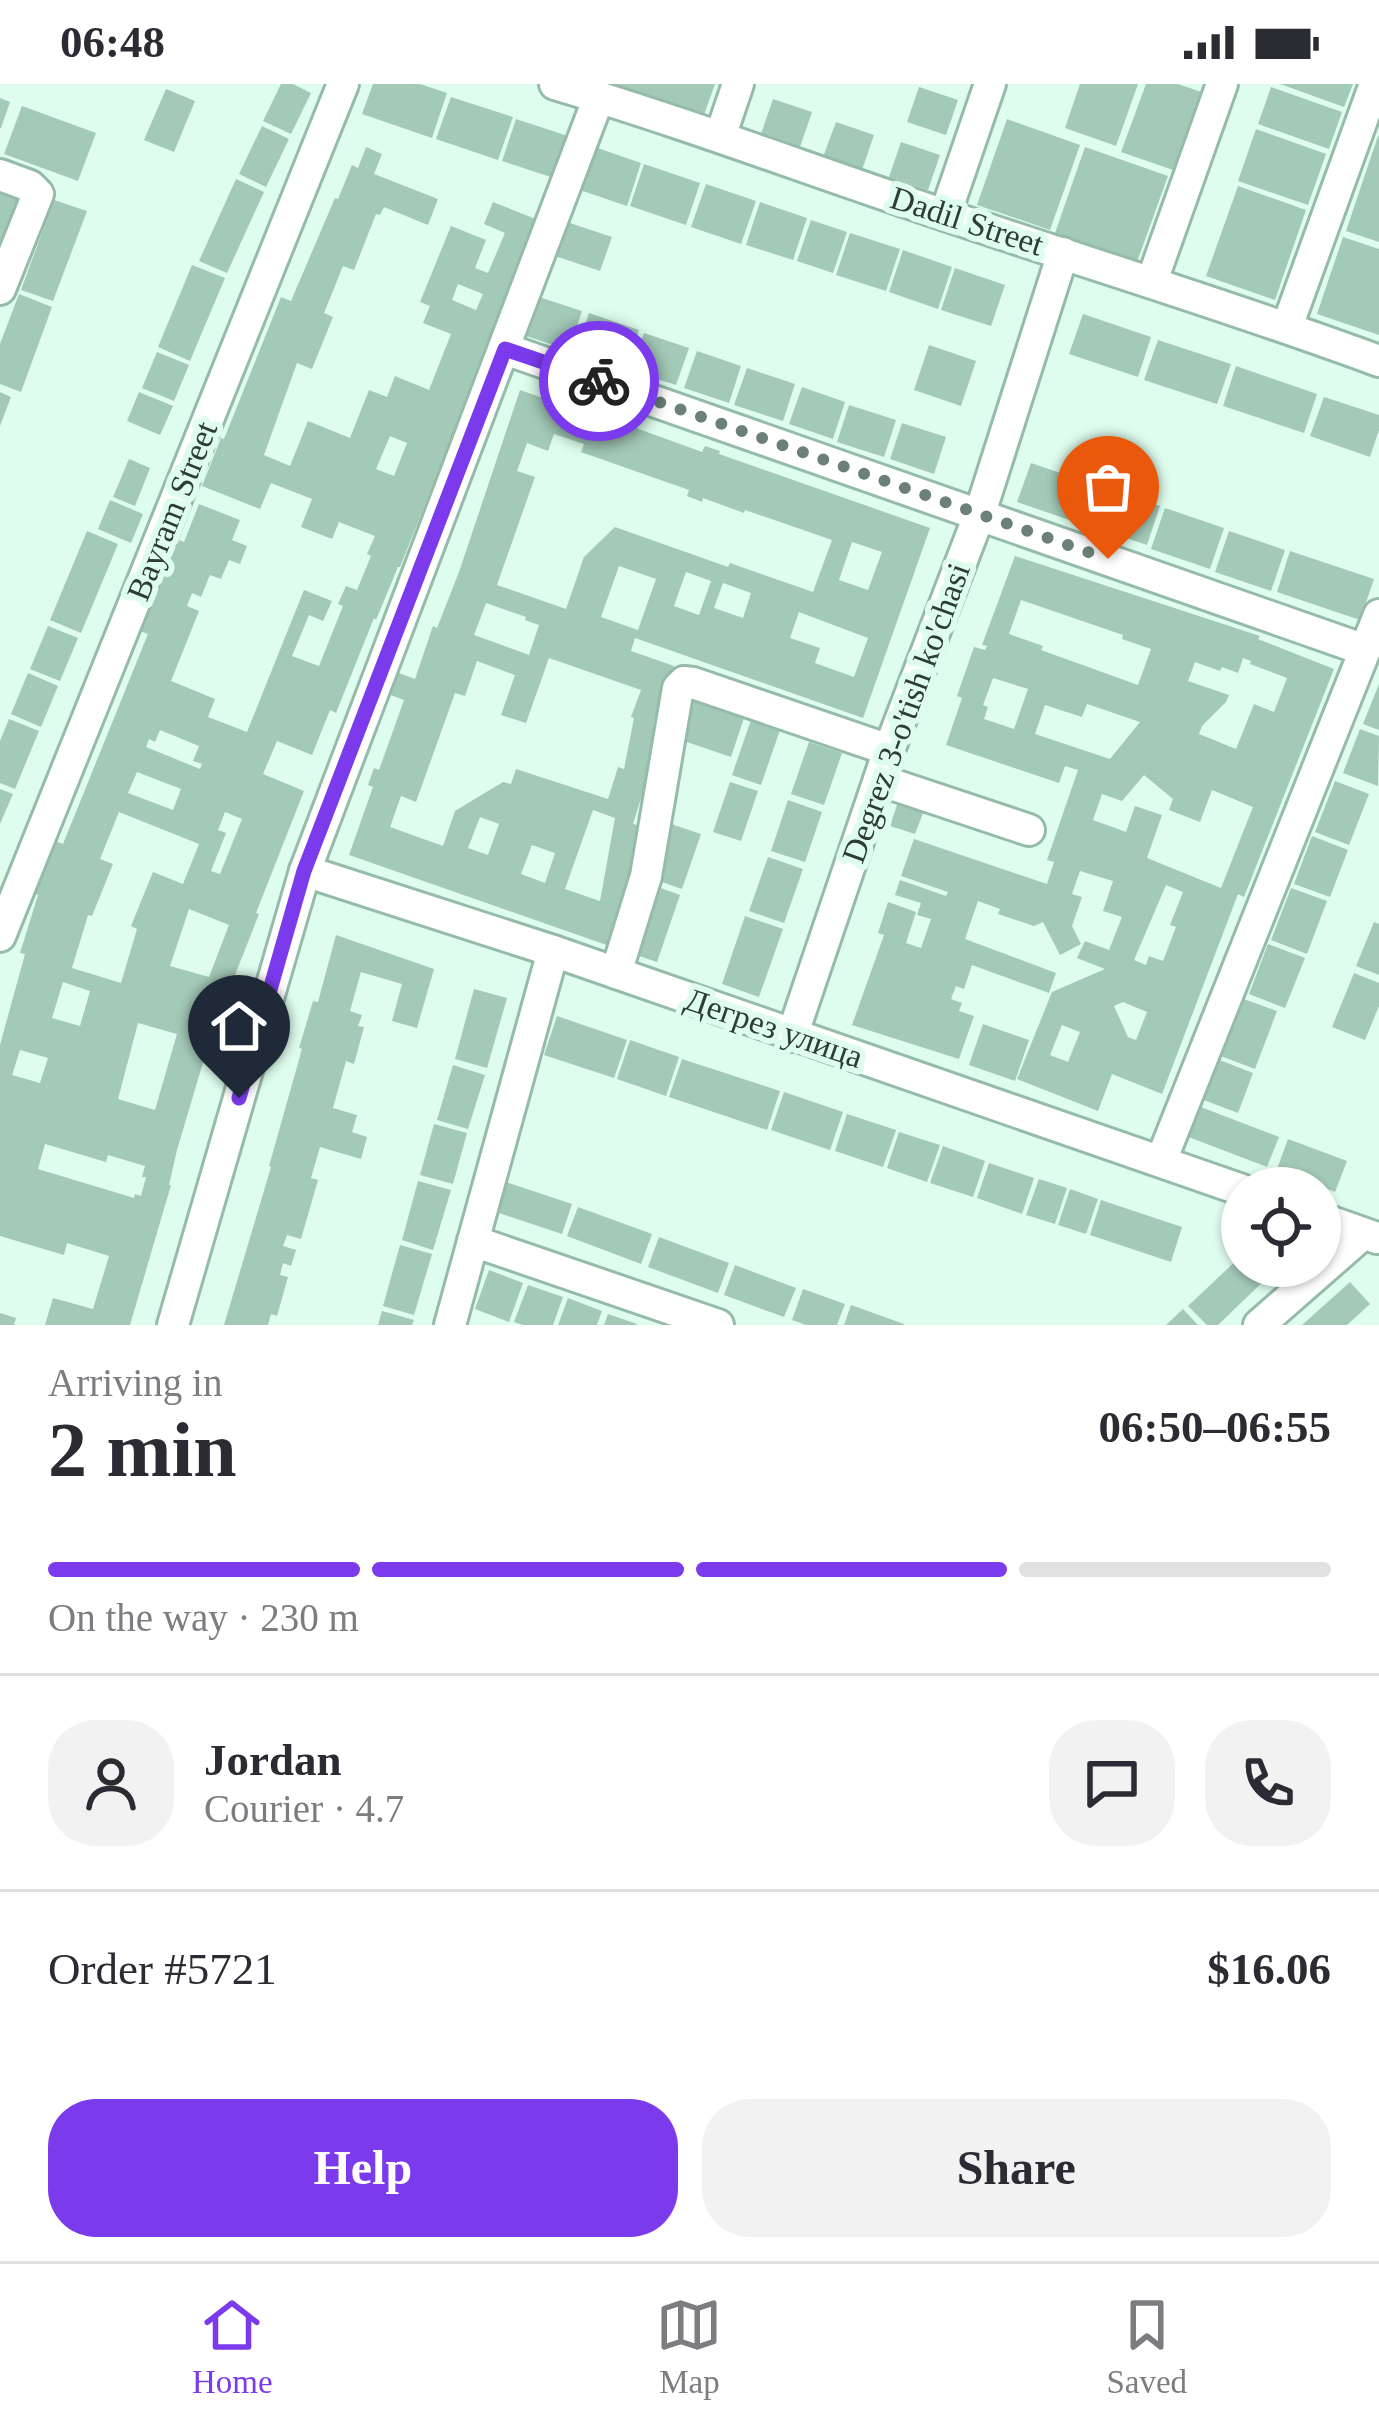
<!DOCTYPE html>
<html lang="en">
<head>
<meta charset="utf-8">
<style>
  :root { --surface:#fff; --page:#f2f2f3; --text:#2b2b33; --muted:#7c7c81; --line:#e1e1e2; --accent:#7c3aed }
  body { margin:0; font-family:Georgia,serif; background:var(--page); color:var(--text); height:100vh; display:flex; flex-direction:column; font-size:45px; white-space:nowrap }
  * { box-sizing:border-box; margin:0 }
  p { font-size:39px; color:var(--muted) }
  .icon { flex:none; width:66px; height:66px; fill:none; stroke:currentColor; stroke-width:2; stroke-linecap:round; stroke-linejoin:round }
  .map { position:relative; height:1241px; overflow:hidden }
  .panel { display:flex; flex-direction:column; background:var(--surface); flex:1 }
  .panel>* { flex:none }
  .controls { position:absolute; left:1221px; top:1083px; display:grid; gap:24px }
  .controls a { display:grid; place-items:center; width:120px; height:120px; border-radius:50%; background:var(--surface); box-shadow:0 3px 9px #0004; font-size:60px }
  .pin { position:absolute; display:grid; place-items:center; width:102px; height:102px; color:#fff; margin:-123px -51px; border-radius:50% 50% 50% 0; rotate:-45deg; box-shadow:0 0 12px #0007 }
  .pin .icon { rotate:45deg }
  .courier { position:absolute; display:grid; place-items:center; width:120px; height:120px; margin:-60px; border:9px solid #7c3aed; border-radius:50%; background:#fff; color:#222; box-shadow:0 3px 15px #0007 }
  .overview em { font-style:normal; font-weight:600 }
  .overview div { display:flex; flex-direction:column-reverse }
  .overview { display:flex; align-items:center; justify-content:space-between; height:204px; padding:0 48px }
  h1 { font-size:78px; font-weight:600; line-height:90px }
  .bar { display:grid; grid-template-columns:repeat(4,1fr); gap:18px 12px; align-content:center; height:144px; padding:0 48px }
  .bar i { height:15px; border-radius:9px; background:var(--line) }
  .bar .on { background:var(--accent) }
  .bar p { grid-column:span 4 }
  .line { display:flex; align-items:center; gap:30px; padding:0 48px; border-top:3px solid var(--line) }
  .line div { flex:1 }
  .round { display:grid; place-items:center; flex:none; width:126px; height:126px; border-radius:48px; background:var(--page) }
  .action { display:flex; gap:24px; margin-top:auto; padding:24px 48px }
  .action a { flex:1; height:138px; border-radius:48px; background:var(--accent); color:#fff; font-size:48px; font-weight:600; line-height:138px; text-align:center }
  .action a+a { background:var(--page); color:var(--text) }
  .status { display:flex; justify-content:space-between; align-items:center; height:84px; padding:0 60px; background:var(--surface); direction:ltr }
  .status svg { height:33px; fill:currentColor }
  .dock { display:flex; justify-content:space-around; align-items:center; height:168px; border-top:3px solid var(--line); background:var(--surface); font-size:33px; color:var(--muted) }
  .dock a { display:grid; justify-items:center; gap:6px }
  .dock .on { color:var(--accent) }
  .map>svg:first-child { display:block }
  .building { fill:#a3c9b7; fill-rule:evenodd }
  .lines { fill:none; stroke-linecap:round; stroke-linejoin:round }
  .minor-casing { stroke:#95bba9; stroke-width:36 }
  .minor { stroke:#fff; stroke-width:30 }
  .done { stroke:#6b8076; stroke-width:12; stroke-dasharray:0 21.6 }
  .route { stroke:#7c3aed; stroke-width:15 }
  .labels { text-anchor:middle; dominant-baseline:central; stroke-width:12; stroke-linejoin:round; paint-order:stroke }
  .street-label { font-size:33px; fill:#2d3d36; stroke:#defdee }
</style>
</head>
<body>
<div class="status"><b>06:48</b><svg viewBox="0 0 49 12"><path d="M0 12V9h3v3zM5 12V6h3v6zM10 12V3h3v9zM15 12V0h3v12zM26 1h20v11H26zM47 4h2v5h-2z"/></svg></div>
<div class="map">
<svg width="1379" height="1241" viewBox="0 0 1379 1241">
  <rect width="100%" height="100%" fill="#defdee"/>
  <g class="building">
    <path d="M281,0H293L311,9L291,50L263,37Z"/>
    <path d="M373,0H420L447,9L432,54L362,30Z"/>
    <path d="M605,0H715L704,31L658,15L656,19Z"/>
    <path d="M1080,0H1138L1116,62L1065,44Z"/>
    <path d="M1146,0H1178L1204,9L1176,87L1121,68Z"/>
    <path d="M1280,0H1353L1344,23Z"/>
    <path d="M919,3L958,16L946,51L907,38Z"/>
    <path d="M1271,3L1342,28L1329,65L1258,40Z"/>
    <path d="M166,5L195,17L174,68L144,56Z"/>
    <path d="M451,13L513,33L498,76L436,55Z"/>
    <path d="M0,14L10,18L1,44H0Z"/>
    <path d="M773,15L812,28L800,63L761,50Z"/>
    <path d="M22,22L96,49L78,97L4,70Z"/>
    <path d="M516,35L577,55L563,97L502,77Z"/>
    <path d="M1007,35L1080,61L1050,146L977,121Z"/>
    <path d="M836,38L874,51L862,86L823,73Z"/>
    <path d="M262,42L289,55L266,103L239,90Z"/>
    <path d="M1256,45L1326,70L1308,121L1238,97Z"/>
    <path d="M1378,52H1379V158L1346,147Z"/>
    <path d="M901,58L940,71L928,106L889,93Z"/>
    <path d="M586,60L641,79L627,122L571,103Z"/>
    <path d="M366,63L382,70L374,90L438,115L428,141L384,123L380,131L376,130L354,186L343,182L324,229L333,233L312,285L297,279L264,371L290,382L308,337L350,354L369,306L387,313L395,292L429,306L451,250L423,239L430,222L420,218L451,142L486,156L475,184L488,189L505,149L484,140L493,118L548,140L461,343L457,341L400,483H398L376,536L374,534L336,629L330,626L312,671L277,657L263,690L304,707L256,829L259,830L235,891L223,929L218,928L177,1066L169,1101H171L130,1241H45L53,1214L93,1225L109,1172L67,1159L64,1171L0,1152V961L25,870L20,869L38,811L34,809L55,757L63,760L148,550L140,547L155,509L177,455L184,458L199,420L240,436L232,456L247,462L240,480L229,476L221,495L210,491L201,513L192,509L187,522L199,527L171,597L215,615L208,633L247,648L304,506L332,517L323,537L309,531L292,572L319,582L343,522L338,520L346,502L357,506L371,472L367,470L375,452L339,438L332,455L301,443L312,415L271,399L260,425L202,402L221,354L224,355L281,213L291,217L335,114L338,115L352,81L358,84ZM458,200L483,210L476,226L452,216ZM390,352L407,359L394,392L376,385ZM160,646L199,662L193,677L202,680L200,685L146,663L149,655L155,658ZM137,688L181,705L173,726L128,709ZM119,728L199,760L183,800L153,788L131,842L137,845L121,899L72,884L88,831L92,832L113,780L100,775ZM225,728L242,735L220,790L211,787L226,749L218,746ZM189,825L229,841L209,893L170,882ZM63,898L90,907L80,942L52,934ZM138,939L177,950L155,1026L118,1015ZM20,966L48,974L40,999L12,991ZM45,1060L106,1078L108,1071L145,1082L142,1093H146L141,1112L135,1110L134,1114L38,1085Z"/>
    <path d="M1085,63L1168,92L1137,178L1055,149Z"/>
    <path d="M644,80L700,99L686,141L630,122Z"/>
    <path d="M236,95L264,108L227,189L199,177Z"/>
    <path d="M706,100L756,117L741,160L691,143Z"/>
    <path d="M1238,102L1306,126L1275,216L1206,192Z"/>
    <path d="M0,105L25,114L7,163L0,160Z"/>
    <path d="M54,116L87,127L53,217L21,206Z"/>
    <path d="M760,118L807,134L793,176L746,161Z"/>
    <path d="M811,136L847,148L833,189L797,177Z"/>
    <path d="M564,137L612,153L600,187L552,171Z"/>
    <path d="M850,149L900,165L886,207L836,191Z"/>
    <path d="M1343,153L1379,165V251L1317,230Z"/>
    <path d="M903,166L952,183L938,225L889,208Z"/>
    <path d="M192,181L225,194L190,277L158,263Z"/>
    <path d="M955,184L1005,201L991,242L941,226Z"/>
    <path d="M19,210L52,223L21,308L0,300V260Z"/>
    <path d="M536,212L582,227L569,266L523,251Z"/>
    <path d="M589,229L639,246L626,285L576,268Z"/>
    <path d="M1083,230L1151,253L1138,293L1069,270Z"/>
    <path d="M644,249L689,264L676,301L632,287Z"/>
    <path d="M1158,256L1231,280L1217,320L1144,296Z"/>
    <path d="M929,261L976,277L961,322L914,306Z"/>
    <path d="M697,267L741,282L729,319L684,304Z"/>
    <path d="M157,268L189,281L174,317L142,304Z"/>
    <path d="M1236,282L1317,310L1304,349L1223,322Z"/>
    <path d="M747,284L795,300L783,337L734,321Z"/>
    <path d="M802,303L845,318L833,355L789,340Z"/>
    <path d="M520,306L594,332L595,329L702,368L705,362L720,367L719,370L930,444L863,634L635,554L631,567L674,582L653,640L656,641L648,692L633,740L641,742L618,865L349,771L373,703L368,701L374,684L379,686L404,616L388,610L396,588L415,595L433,542L437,544L459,488ZM554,350L584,360L581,368L689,406L687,412L702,418L703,414L744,429L745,426L832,456L813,508L730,479L728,483L615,443L584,473L566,525L497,501L535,393L517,387L527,359L548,367ZM852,458L882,468L868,506L839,496ZM619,482L656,495L638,546L601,533ZM686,488L711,497L699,531L674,522ZM723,499L751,509L743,534L714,524ZM486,519L526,533L525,536L539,541L529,571L474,551ZM799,528L868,554L854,593L815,579L820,564L790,554ZM549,574L641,606L631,633L634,634L624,685L618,683L608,715L516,685L511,700L503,698L455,727L443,762L390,743L401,712L416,718L455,609L465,612L477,577L515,591L501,631L526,639ZM593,726L615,734L600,817L565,805ZM480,733L499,740L488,771L468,764ZM532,761L555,769L545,799L521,790Z"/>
    <path d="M0,308L11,313L0,342Z"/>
    <path d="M139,308L173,322L160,351L127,337Z"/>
    <path d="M1324,313L1379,331V346L1370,373L1310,352Z"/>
    <path d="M849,321L896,336L884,373L837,358Z"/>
    <path d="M902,339L946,353L934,390L890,375Z"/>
    <path d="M129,375L150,384L135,422L113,413Z"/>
    <path d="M1031,379L1095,401L1081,440L1017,418Z"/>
    <path d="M1101,402L1160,422L1147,461L1088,441Z"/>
    <path d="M110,416L143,430L131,459L98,445Z"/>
    <path d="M1165,424L1224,444L1210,485L1151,465Z"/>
    <path d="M87,447L118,460L81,549L50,536Z"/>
    <path d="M1229,447L1285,466L1271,507L1215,488Z"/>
    <path d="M1290,467L1374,495L1360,536L1277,508Z"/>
    <path d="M1015,472L1260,552L1258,555L1334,585L1244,813L1238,810L1162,1010L1112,990L1098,1027L1017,995L1052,908L1105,885L1077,874L1085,857L1109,866L1122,833L1103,827L1113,797L1080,787L1072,810L1082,813L1072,842L1081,860L1060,871L1043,838L1034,842L998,830L1000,825L978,817L965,855L1056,889L1049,909L972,881L964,905L956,902L951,915L962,919L959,927L974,932L959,975L852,941L884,851L878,849L888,818L916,828L906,859L921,864L931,835L917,831L921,819L895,811L900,796L946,812L948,808L901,792L914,755L1047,800L1054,778L1047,776L1078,686L1065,682L1059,699L946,661L962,614L957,612L974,563L985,566L987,562L982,561ZM1021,516L1123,551L1122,555L1151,565L1138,601L1041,566L1043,562L1009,550ZM1243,574L1251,577L1250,580L1287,594L1274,628L1254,620L1236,665L1199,650L1202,642L1226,618L1229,611L1188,597L1195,578L1220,587L1222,583L1238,589ZM993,594L1028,605L1014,645L984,635L988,623L983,621ZM1087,620L1140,638L1110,675L1035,650L1045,621L1082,633ZM1144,691L1173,715L1169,726L1200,738L1212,706L1253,723L1221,804L1147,774L1162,731L1135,722L1126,748L1093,736L1102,710L1122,717ZM1166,801L1183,808L1170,841L1176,843L1163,877L1149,872L1146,881L1134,876ZM1123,918L1147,928L1136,956L1128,953L1114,922ZM1062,941L1080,948L1068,978L1050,971Z"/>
    <path d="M48,542L78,554L60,597L30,585Z"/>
    <path d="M28,589L58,602L41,643L11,630Z"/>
    <path d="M1379,600V646L1363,640Z"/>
    <path d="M692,616L744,634L731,673L678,655Z"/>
    <path d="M9,635L39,647L15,705L0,699V657Z"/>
    <path d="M751,636L780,646L761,701L732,691Z"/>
    <path d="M1360,645L1379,652L1378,702L1343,689Z"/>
    <path d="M809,658L842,669L824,721L791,710Z"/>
    <path d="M1335,697L1369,710L1349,761L1315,748Z"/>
    <path d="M730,698L758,707L741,757L713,748Z"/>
    <path d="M0,705L13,710L0,740Z"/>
    <path d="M899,715L925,724L915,750L890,742Z"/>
    <path d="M788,716L822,728L805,778L771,767Z"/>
    <path d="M671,740L701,750L682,805L653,795Z"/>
    <path d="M1312,752L1348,766L1330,813L1294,800Z"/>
    <path d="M768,773L803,785L784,839L749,827Z"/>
    <path d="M650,800L680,811L657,878L627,868Z"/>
    <path d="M1291,804L1327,817L1307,870L1271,856Z"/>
    <path d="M745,832L783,845L759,913L722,900Z"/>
    <path d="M1374,838L1379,840V891L1356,882Z"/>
    <path d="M336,851L434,885L417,944L392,937L402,900L361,888L350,927L362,931L358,942L364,943L354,980L346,977L333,1024L357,1031L352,1048L367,1053L361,1075L320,1063L311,1094L318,1096L301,1155L287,1151L283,1162L296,1166L291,1182L283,1179L280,1191L288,1193L277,1232L271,1230L268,1241H224L271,1083L269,1082L302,965L299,964L313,917L318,918Z"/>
    <path d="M1268,860L1305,874L1285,924L1249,910Z"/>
    <path d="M1354,889L1379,899V922L1365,956L1332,943Z"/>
    <path d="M474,905L507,914L487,984L455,975Z"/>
    <path d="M1241,914L1277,927L1255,985L1218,971Z"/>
    <path d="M557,932L627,956L614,994L544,971Z"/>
    <path d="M983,940L1029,956L1015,997L969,981Z"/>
    <path d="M630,956L679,973L666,1012L617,995Z"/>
    <path d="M682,975L780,1007L767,1046L669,1013Z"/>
    <path d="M1217,975L1253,989L1238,1029L1201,1015Z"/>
    <path d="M453,981L485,991L468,1045L437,1036Z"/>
    <path d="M784,1008L843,1028L830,1066L771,1046Z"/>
    <path d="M1198,1022L1279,1053L1267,1083L1186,1052Z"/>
    <path d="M847,1030L896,1046L883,1083L835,1067Z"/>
    <path d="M434,1040L467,1049L453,1100L420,1091Z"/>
    <path d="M899,1048L940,1061L927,1098L887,1084Z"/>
    <path d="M1288,1055L1347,1077L1335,1108L1277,1085Z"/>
    <path d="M943,1062L985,1077L973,1113L930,1099Z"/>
    <path d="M989,1079L1034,1094L1022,1130L977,1114Z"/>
    <path d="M1039,1095L1067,1104L1055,1140L1026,1131Z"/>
    <path d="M418,1097L451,1106L433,1166L402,1156Z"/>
    <path d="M506,1098L572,1120L562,1150L496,1128Z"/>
    <path d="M1070,1105L1098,1115L1086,1150L1058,1141Z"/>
    <path d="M1101,1116L1182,1143L1171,1178L1090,1151Z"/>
    <path d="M578,1123L652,1150L641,1180L567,1152Z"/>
    <path d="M659,1153L729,1179L718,1209L648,1183Z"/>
    <path d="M400,1161L432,1170L414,1231L383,1222Z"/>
    <path d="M1242,1171V1182H1266L1272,1189L1218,1241H1207L1188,1222Z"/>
    <path d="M735,1181L796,1204L784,1233L724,1211Z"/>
    <path d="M489,1186L523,1199L509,1238L475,1225Z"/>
    <path d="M1350,1198L1370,1220L1347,1241H1302Z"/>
    <path d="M528,1201L563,1213L553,1241H523L514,1238Z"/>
    <path d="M803,1205L845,1220L837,1241H806L792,1236Z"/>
    <path d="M568,1214L602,1227L597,1241H558Z"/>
    <path d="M851,1221L904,1240V1241H844Z"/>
    <path d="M1183,1225L1198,1241H1166Z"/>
    <path d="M382,1227L414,1236L412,1241H378Z"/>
    <path d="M0,1229L16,1234L14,1241H0Z"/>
    <path d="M608,1230L637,1240V1241H604Z"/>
  </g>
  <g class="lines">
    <g class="minor-casing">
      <g id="minor">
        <path d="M555,0C687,39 815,88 945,131C1090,180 1236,224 1379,277"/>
        <path d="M720,53L738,0"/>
        <path d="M0,91L30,102L38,110L0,205"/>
        <path d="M945,131L990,0"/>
        <path d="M1152,197L1222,0"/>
        <path d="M1287,243L1375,0"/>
        <path d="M505,265L1365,566"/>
        <path d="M879,696L1029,746"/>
        <path d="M305,787L553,867L1242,1106"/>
        <path d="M0,852L343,0"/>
        <path d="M616,889L646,792L678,604L684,598L693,599L889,666"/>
        <path d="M792,952L889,666L980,429L1063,169"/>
        <path d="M1161,1077L1379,531"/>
        <path d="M1320,1134L1377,1154"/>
        <path d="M473,1157L718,1241"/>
        <path d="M173,1241L305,787L599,13"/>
        <path d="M450,1241L553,867"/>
        <path d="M1259,1241L1363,1150"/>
      </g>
    </g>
    <use href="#minor" class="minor"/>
  </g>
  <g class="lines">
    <path class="done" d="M599,297L1108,475"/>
    <path class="route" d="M239,1014L304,787L505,265L599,297"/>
  </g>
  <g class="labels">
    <g class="street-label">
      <text transform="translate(967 137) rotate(18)">Dadil Street</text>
      <text transform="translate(172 427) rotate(-68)">Bayram Street</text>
      <text transform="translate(906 629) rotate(-70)">Degrez 3-o'tish ko'chasi</text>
      <text transform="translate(774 944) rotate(19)">Дегрез улица</text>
    </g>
  </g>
</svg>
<div class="controls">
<a><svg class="icon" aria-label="locate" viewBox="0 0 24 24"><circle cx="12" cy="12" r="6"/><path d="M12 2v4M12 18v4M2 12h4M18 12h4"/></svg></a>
</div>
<div class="pin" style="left:1108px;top:475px;background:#ea580c"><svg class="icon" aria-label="bag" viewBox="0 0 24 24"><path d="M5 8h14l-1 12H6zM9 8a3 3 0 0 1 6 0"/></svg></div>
<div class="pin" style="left:239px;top:1014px;background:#1f2937"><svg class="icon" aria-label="home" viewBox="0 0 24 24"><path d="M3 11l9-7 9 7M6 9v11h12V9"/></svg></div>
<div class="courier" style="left:599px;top:297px"><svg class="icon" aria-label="bike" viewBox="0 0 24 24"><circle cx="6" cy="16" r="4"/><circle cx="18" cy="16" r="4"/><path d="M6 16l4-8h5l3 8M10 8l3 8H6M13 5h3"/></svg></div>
</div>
<section class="panel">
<div class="overview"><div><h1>2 min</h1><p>Arriving in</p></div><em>06:50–06:55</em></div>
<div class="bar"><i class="on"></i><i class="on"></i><i class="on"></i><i></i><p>On the way · 230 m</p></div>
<div class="line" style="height:216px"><a class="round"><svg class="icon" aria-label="person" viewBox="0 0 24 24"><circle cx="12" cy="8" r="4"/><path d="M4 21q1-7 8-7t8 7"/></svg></a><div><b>Jordan</b><p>Courier · 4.7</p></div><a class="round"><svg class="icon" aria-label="chat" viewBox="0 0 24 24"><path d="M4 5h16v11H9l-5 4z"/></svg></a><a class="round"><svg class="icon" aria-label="phone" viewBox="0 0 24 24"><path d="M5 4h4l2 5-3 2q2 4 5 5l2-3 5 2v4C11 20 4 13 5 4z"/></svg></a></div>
<div class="line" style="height:156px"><div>Order #5721</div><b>$16.06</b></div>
<div class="action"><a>Help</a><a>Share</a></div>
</section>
<nav class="dock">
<a class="on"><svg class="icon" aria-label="home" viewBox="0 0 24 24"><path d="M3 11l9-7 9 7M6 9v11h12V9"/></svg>Home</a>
<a><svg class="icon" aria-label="map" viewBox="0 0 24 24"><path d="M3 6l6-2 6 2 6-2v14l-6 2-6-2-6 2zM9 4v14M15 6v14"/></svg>Map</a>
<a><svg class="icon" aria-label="saved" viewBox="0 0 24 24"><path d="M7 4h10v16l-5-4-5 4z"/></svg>Saved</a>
</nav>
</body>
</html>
